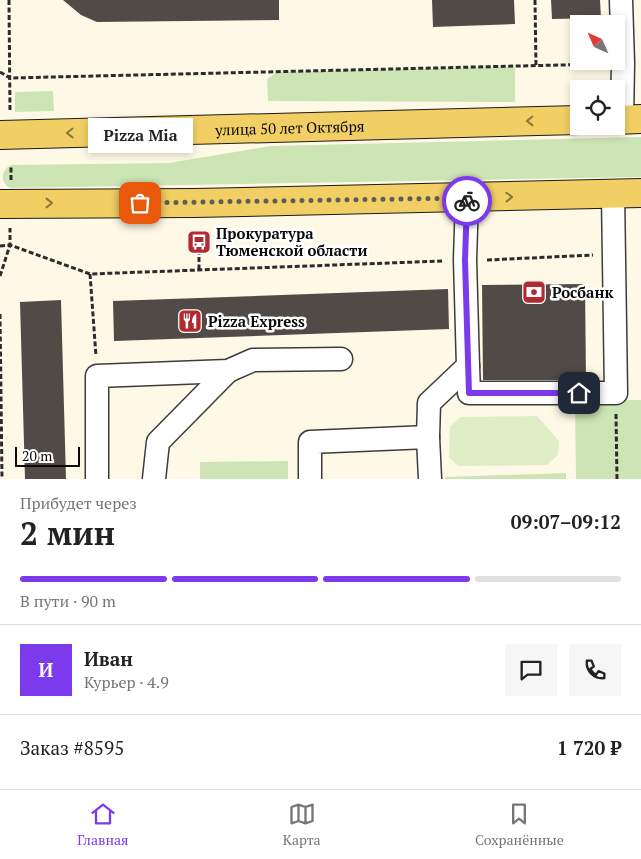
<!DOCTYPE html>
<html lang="ru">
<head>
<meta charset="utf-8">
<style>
  :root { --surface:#fff; --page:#f6f6f6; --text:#222; --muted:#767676; --line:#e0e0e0; --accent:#7c3aed }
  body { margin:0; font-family:"PT Serif",serif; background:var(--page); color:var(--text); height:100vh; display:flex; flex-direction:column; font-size:19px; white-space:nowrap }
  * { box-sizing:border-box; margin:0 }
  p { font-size:16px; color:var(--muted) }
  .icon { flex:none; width:28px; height:28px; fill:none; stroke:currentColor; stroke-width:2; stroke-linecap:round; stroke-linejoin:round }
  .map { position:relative; height:479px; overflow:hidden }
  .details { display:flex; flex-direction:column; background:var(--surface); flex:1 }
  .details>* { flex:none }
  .needle { width:32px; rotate:315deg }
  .controls { position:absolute; left:570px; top:15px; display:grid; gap:10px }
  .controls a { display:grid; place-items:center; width:55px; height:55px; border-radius:0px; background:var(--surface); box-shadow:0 2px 8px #0003; font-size:25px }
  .scale { position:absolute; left:15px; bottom:12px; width:65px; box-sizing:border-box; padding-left:5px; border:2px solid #090909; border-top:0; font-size:14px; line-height:18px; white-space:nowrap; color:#090909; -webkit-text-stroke:4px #fff; paint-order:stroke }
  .pin { position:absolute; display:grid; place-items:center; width:42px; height:42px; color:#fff; margin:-21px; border-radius:10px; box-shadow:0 2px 8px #0006 }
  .courier { position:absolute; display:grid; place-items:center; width:50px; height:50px; margin:-25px; border:4px solid #7c3aed; border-radius:50%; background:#fff; color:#222; box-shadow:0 1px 6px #0007 }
  .bubble { position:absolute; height:35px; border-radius:0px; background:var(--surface); box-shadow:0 2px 8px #0003; font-size:16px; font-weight:700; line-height:35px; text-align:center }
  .headline em { font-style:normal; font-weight:700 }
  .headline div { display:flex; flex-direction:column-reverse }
  .headline { display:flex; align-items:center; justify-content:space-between; height:85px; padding:0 20px }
  h1 { font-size:32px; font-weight:700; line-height:38px }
  .bar { display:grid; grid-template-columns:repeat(4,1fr); gap:8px 5px; align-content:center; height:60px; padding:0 20px }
  .bar i { height:6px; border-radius:4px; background:var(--line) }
  .bar .on { background:var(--accent) }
  .bar p { grid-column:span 4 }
  .line { display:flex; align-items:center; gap:12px; padding:0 20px; border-top:1px solid var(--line) }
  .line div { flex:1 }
  .round { display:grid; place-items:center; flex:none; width:52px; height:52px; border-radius:0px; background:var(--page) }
  .dock { display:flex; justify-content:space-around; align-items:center; height:70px; border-top:1px solid var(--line); background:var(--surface); font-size:14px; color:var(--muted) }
  .dock a { display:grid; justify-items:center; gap:2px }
  .dock .on { color:var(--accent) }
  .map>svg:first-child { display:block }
  .green { fill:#cde5b4 }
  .pitch { fill:#dfedc5 }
  .building { fill:#514b47 }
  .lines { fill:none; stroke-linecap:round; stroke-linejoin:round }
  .minor-casing { stroke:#3c3c3c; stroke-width:25 }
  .major-casing { stroke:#1a1a1a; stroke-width:30 }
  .path { stroke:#2b2b2b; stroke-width:3; stroke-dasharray:5 2.5; stroke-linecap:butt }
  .minor { stroke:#fff; stroke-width:22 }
  .major { stroke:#f1cf64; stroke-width:28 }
  .oneway { stroke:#89763b }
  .done { stroke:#5f5d57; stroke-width:5; stroke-dasharray:0 9 }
  .route { stroke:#7c3aed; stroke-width:6 }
  .labels { text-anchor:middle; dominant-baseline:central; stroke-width:5; stroke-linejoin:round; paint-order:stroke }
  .street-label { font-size:15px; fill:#090909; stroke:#fff }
  .poi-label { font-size:15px; font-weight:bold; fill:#090909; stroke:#fff; text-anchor:start }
</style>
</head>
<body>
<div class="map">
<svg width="641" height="479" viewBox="0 0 641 479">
  <rect width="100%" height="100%" fill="#fef9e7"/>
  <g class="green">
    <path d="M515,67V102L268,101L267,79L277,72Z"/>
    <path d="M53,91L54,111L15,112V92Z"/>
    <path d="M641,137V177L11,188C0,184 0,170 11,165L169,163L271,146Z"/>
    <path d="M641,400V479H576L575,401Z"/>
    <path d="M288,461V479H200V462Z"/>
    <path d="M566,473V479H445V477Z"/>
  </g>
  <path class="pitch" d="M537,416L559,441L558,455L547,465L458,466L449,457L450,426L461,417Z"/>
  <g class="building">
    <path d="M63,0H279V20L97,22L81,15Z"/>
    <path d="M432,0H514L515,24L433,27Z"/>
    <path d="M551,0H600L601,18L552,19Z"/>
    <path d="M585,284L586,380H483L482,285Z"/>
    <path d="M448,289L449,329L114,341L113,301Z"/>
    <path d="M61,300L66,479H25L20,302Z"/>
  </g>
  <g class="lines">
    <g class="minor-casing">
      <g id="minor">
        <path d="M621,0L623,63L622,120"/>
        <path d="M468,366L469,393H616L613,194"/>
        <path d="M428,437L430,479"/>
        <path d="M97,479V376L228,371L253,360L341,359"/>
        <path d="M154,479L158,442L228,371"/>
        <path d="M310,479V442L428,437L429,403L468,366L465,260L467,198"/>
      </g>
    </g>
    <g class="major-casing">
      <g id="major">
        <path d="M616,120L641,119"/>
        <path id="s1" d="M0,135L579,120"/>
        <path d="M0,204L195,203L641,193"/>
      </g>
    </g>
    <g class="path">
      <path d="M9,0L10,112"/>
      <path d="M535,0L536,66"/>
      <path d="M0,72L10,78L603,64"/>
      <path d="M11,180V165"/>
      <path d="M199,242V270"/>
      <path d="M0,246L10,245L90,274L443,261"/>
      <path d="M487,260L593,255"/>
      <path d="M90,274L96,356"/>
      <path d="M0,276L10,245V228"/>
      <path d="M0,314L2,479"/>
      <path d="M616,414L617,479"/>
    </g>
    <use href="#minor" class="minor"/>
    <use href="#major" class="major"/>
  </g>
  <defs><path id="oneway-chevron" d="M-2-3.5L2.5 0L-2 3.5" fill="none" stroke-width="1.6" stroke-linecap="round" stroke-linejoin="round" transform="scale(1.25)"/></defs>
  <g class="oneway">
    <use href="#oneway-chevron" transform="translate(530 121) rotate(179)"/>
    <use href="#oneway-chevron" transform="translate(70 133) rotate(179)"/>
    <use href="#oneway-chevron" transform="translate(509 197) rotate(-2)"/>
    <use href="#oneway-chevron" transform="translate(49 203)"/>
  </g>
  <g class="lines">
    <path class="done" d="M140,203L467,198V201"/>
    <path class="route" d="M467,201L465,260L469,393H579"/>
  </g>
  <defs>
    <g id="bus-square" transform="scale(1.25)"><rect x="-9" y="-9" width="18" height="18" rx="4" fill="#b12a31" stroke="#fff"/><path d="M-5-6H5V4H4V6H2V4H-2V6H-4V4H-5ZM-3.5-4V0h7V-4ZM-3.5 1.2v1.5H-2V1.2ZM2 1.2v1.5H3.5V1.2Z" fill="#fff"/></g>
    <g id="bank-square" transform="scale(1.25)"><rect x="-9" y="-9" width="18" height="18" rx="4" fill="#b12a31" stroke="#fff"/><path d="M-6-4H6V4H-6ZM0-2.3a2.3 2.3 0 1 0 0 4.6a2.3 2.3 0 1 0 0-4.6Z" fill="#fff"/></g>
    <g id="restaurant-square" transform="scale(1.25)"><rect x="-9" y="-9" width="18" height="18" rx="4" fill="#b12a31" stroke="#fff"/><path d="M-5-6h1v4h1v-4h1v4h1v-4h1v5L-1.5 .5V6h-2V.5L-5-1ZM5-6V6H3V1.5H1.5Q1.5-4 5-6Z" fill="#fff"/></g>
  </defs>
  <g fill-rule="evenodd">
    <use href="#bus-square" x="199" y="242"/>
    <use href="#bank-square" x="534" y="292"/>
    <use href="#restaurant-square" x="190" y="321"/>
  </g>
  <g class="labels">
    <g class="street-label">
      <text stroke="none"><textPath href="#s1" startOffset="290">улица 50 лет Октября</textPath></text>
    </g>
    <g class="poi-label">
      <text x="216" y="233">Прокуратура<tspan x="216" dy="17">Тюменской области</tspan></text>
      <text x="552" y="292">Росбанк</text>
      <text x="208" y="321">Pizza Express</text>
    </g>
  </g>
</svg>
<div class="controls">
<a><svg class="needle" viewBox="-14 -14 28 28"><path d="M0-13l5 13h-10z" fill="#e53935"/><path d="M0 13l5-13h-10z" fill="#767676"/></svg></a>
<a><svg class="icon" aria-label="locate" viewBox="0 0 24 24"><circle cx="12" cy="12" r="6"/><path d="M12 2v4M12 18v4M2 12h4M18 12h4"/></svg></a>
</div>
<div class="scale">20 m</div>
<div class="pin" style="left:140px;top:203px;background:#ea580c"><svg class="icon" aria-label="bag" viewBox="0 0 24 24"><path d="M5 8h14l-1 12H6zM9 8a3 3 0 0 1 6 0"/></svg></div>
<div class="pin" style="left:579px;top:393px;background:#1f2937"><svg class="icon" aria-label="home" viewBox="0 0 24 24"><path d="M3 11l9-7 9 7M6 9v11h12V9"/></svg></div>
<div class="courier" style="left:467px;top:201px"><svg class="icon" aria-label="bike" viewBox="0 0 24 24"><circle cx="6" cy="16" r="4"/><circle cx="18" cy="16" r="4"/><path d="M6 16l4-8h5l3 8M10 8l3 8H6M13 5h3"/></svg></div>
<div class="bubble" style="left:88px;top:118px;width:105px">Pizza Mia</div>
</div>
<section class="details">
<div class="headline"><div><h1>2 мин</h1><p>Прибудет через</p></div><em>09:07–09:12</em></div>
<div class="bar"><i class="on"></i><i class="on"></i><i class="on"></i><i></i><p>В пути · 90 m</p></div>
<div class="line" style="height:90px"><b class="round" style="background:var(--accent);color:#fff">И</b><div><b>Иван</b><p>Курьер · 4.9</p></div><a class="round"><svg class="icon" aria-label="chat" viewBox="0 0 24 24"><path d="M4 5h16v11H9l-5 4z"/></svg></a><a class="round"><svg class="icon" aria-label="phone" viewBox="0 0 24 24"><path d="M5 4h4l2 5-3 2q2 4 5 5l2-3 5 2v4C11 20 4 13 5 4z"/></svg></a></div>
<div class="line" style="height:65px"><div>Заказ #8595</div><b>1 720 ₽</b></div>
</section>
<nav class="dock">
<a class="on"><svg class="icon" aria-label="home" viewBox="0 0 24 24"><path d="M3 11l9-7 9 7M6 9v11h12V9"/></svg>Главная</a>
<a><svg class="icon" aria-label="map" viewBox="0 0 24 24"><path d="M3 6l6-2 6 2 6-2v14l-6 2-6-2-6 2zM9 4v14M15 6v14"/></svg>Карта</a>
<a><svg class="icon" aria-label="saved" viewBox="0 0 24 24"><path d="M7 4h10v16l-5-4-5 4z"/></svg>Сохранённые</a>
</nav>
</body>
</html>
